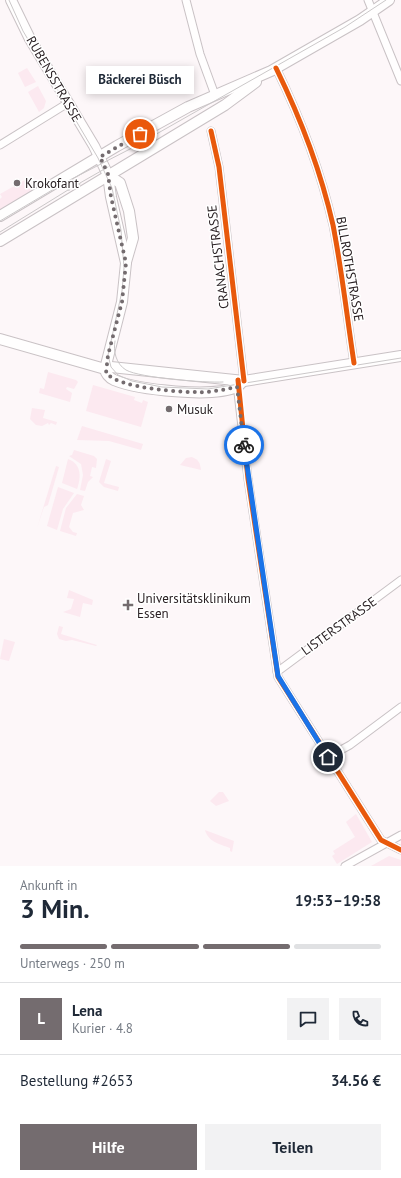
<!DOCTYPE html>
<html lang="de">
<head>
<meta charset="utf-8">
<style>
  :root { --surface:#fff; --page:#f2f2f3; --text:#1f2937; --muted:#747a83; --line:#e0e1e3; --accent:#746c6f }
  body { margin:0; font-family:"PT Sans",sans-serif; background:var(--page); color:var(--text); height:100vh; display:flex; flex-direction:column; font-size:15px; white-space:nowrap }
  * { box-sizing:border-box; margin:0 }
  p { font-size:13px; color:var(--muted) }
  .icon { flex:none; width:22px; height:22px; fill:none; stroke:currentColor; stroke-width:2; stroke-linecap:round; stroke-linejoin:round }
  .map { position:relative; height:866px; overflow:hidden }
  .sheet { display:flex; flex-direction:column; background:var(--surface); flex:1 }
  .sheet>* { flex:none }
  .pin { position:absolute; display:grid; place-items:center; width:34px; height:34px; color:#fff; margin:-17px; border:2px solid #fff; border-radius:50%; box-shadow:0 1px 4px #0007 }
  .courier { position:absolute; display:grid; place-items:center; width:40px; height:40px; margin:-20px; border:3px solid #1a73e8; border-radius:50%; background:#fff; color:#222; box-shadow:0 1px 5px #0007 }
  .bubble { position:absolute; height:28px; border-radius:0px; background:var(--surface); box-shadow:0 2px 10px #0003; font-size:13px; font-weight:700; line-height:28px; text-align:center }
  .overview em { font-style:normal; font-weight:700 }
  .overview div { display:flex; flex-direction:column-reverse }
  .overview { display:flex; align-items:center; justify-content:space-between; height:68px; padding:0 20px }
  h1 { font-size:26px; font-weight:700; line-height:30px }
  .bar { display:grid; grid-template-columns:repeat(4,1fr); gap:6px 4px; align-content:center; height:48px; padding:0 20px }
  .bar i { height:5px; border-radius:3px; background:var(--line) }
  .bar .active { background:var(--accent) }
  .bar p { grid-column:span 4 }
  .line { display:flex; align-items:center; gap:10px; padding:0 20px; border-top:1px solid var(--line) }
  .line div { flex:1 }
  .round { display:grid; place-items:center; flex:none; width:42px; height:42px; border-radius:0px; background:var(--page) }
  .action { display:flex; gap:8px; margin-top:auto; padding:8px 20px }
  .action a { flex:1; height:46px; border-radius:0px; background:var(--accent); color:#fff; font-size:16px; font-weight:700; line-height:46px; text-align:center }
  .action a+a { background:var(--page); color:var(--text) }
  .map>svg:first-child { display:block }
  .green { fill:#fce9f0 }
  .lines { fill:none; stroke-linecap:round; stroke-linejoin:round }
  .minor-casing { stroke:#c9c2c5; stroke-width:9 }
  .secondary-casing { stroke:#c9c2c5; stroke-width:12 }
  .minor { stroke:#fffefe; stroke-width:7 }
  .secondary { stroke:#fffefe; stroke-width:10 }
  .tram { stroke:#cbc8c9; stroke-width:1 }
  .rail { stroke:#cbc8c9; stroke-width:2.5; stroke-dasharray:2 4; stroke-linecap:butt }
  .cycleway-casing { stroke:#fff; stroke-width:8 }
  .cycleway { stroke:#e8590c; stroke-width:5 }
  .done { stroke:#746c6f; stroke-width:4; stroke-dasharray:0 7.2 }
  .route { stroke:#1a73e8; stroke-width:5 }
  .poi-dot { fill:#746c6f; stroke:#fff; stroke-width:1.5 }
  .labels { text-anchor:middle; dominant-baseline:central; stroke-width:3; stroke-linejoin:round; paint-order:stroke }
  .street-label { font-size:13px; fill:#2a2124; stroke:#fff }
  .poi-label { font-size:13px; fill:#2a2124; stroke:#fff; text-anchor:start }
</style>
</head>
<body>
<div class="map">
<svg width="401" height="866" viewBox="0 0 401 866">
  <rect width="100%" height="100%" fill="#fdf7f9"/>
  <g class="green">
    <path d="M27,68L36,82L25,87L18,73Z"/>
    <path d="M38,86L46,101L44,108L39,112L28,92Z"/>
    <path d="M25,180L31,191L0,210V199L2,197L0,194Z"/>
    <path d="M48,372L76,380L78,382L74,389L67,387L66,389L72,393L70,402L39,393L40,388L44,389Z"/>
    <path d="M93,385L135,397L134,400L142,403L143,400L148,402L141,427L86,411Z"/>
    <path d="M32,408L45,410L43,418L57,422L56,425L51,423L49,425L48,423L42,426L36,425L30,419Z"/>
    <path d="M82,426L143,444L141,450L109,441L77,440Z"/>
    <path d="M74,450L94,456L97,459L96,468L92,467L90,476L93,477L88,482L85,491L80,490L83,475L81,464L69,456L72,455Z"/>
    <path d="M192,457C199,460 200,463 201,470L180,465L186,458Z"/>
    <path d="M68,459C82,464 81,478 77,489L62,483Z"/>
    <path d="M106,459L111,461L104,483L119,487L118,491L104,487L99,482Z"/>
    <path d="M56,466L59,467L48,505L44,507L37,528Z"/>
    <path d="M58,487L74,493L63,509L57,530L47,526Z"/>
    <path d="M77,494L84,496L81,505L84,510L73,513L69,527L73,532L77,533L76,536L60,531L66,508Z"/>
    <path d="M69,590L93,600L92,605L83,603L80,617L63,612L71,609L74,599L67,598Z"/>
    <path d="M59,626L63,627L61,634L97,645L96,646L72,640L66,641L59,639L57,634Z"/>
    <path d="M4,639L15,642L9,661L0,659Z"/>
    <path d="M219,792H223L229,801L216,806L210,801Z"/>
    <path d="M356,814L372,842L337,864L332,856L335,854L333,851L355,837L346,822Z"/>
    <path d="M205,830L234,841L232,852L230,851V848C220,844 208,842 205,830Z"/>
    <path d="M389,856L401,860V866H371Z"/>
  </g>
  <g class="lines">
    <g class="minor-casing">
      <g id="minor">
        <path d="M186,0L200,54L215,95"/>
        <path d="M368,0L401,81"/>
        <path d="M276,68C300,117 321,172 333,225C342,271 347,317 354,363"/>
        <path d="M211,131L219,167L244,381"/>
        <path d="M0,145L68,103"/>
        <path d="M237,384L248,479L278,677L381,840L401,850"/>
        <path d="M277,672L401,580"/>
        <path d="M328,757L350,745L401,707"/>
        <path d="M345,866L401,835"/>
      </g>
    </g>
    <g class="secondary-casing">
      <g id="secondary">
        <path d="M11,0L30,39L94,146L108,175L111,197L126,263L122,302L105,369"/>
        <path d="M108,175L120,183L129,211L133,238L126,262"/>
        <path d="M0,216L117,146L188,107L271,71L360,20L389,0"/>
        <path d="M0,241L225,105L256,82"/>
        <path d="M0,339L105,369L111,367L244,381L401,356"/>
        <path d="M105,369C106,374 110,378 114,380C139,390 212,398 237,387C239,386 241,383 243,381"/>
      </g>
    </g>
    <use href="#minor" class="minor"/>
    <use href="#secondary" class="secondary"/>
    <g class="tram">
      <path d="M9,0L23,31L98,158L112,188L121,230L124,268L122,291L108,355L111,367L118,375L132,381L162,387L208,389L401,358"/>
      <path d="M80,183L108,167"/>
      <path d="M0,221L64,183L130,149L345,27L386,0"/>
      <path d="M0,232L68,190"/>
      <path d="M115,341C113,351 116,364 126,370C140,378 206,383 223,382"/>
    </g>
    <path class="rail" d="M68,190L80,183"/>
    <g class="cycleway-casing">
      <g id="cycleway">
        <path d="M276,68C300,117 321,172 333,225C342,271 347,317 354,363"/>
        <path d="M211,131L219,167L244,381"/>
        <path d="M238,380L248,479L278,677L381,840L401,850"/>
      </g>
    </g>
    <use href="#cycleway" class="cycleway"/>
  </g>
  <g class="lines">
    <path class="done" d="M140,134L100,157L108,174L111,197L126,263L122,302L108,355L106,373C120,389 185,393 207,392C217,391 227,389 237,387L244,445"/>
    <path class="route" d="M244,445L278,676L328,757"/>
  </g>
  <g class="poi-dot">
    <circle cx="17" cy="183" r="4"/>
    <circle cx="169" cy="409" r="4"/>
    <path d="M126 599h4v4h4v4h-4v4h-4v-4h-4v-4h4z"/>
  </g>
  <g class="labels">
    <g class="street-label">
      <text transform="translate(54 79) rotate(60)">RUBENSSTRASSE</text>
      <text transform="translate(218 257) rotate(-97)">CRANACHSTRASSE</text>
      <text transform="translate(350 269) rotate(80)">BILLROTHSTRASSE</text>
      <text transform="translate(339 626) rotate(-36)">LISTERSTRASSE</text>
    </g>
    <g class="poi-label">
      <text x="25" y="183">Krokofant</text>
      <text x="177" y="409">Musuk</text>
      <text x="137" y="598">Universitätsklinikum<tspan x="137" dy="15">Essen</tspan></text>
    </g>
  </g>
</svg>
<div class="pin" style="left:140px;top:134px;background:#ea580c"><svg class="icon" aria-label="bag" viewBox="0 0 24 24"><path d="M5 8h14l-1 12H6zM9 8a3 3 0 0 1 6 0"/></svg></div>
<div class="pin" style="left:328px;top:757px;background:#1f2937"><svg class="icon" aria-label="home" viewBox="0 0 24 24"><path d="M3 11l9-7 9 7M6 9v11h12V9"/></svg></div>
<div class="courier" style="left:244px;top:445px"><svg class="icon" aria-label="bike" viewBox="0 0 24 24"><circle cx="6" cy="16" r="4"/><circle cx="18" cy="16" r="4"/><path d="M6 16l4-8h5l3 8M10 8l3 8H6M13 5h3"/></svg></div>
<div class="bubble" style="left:86px;top:66px;width:108px">Bäckerei Büsch</div>
</div>
<section class="sheet">
<div class="overview"><div><h1>3 Min.</h1><p>Ankunft in</p></div><em>19:53–19:58</em></div>
<div class="bar"><i class="active"></i><i class="active"></i><i class="active"></i><i></i><p>Unterwegs · 250 m</p></div>
<div class="line" style="height:72px"><b class="round" style="background:var(--accent);color:#fff">L</b><div><b>Lena</b><p>Kurier · 4.8</p></div><a class="round"><svg class="icon" aria-label="chat" viewBox="0 0 24 24"><path d="M4 5h16v11H9l-5 4z"/></svg></a><a class="round"><svg class="icon" aria-label="phone" viewBox="0 0 24 24"><path d="M5 4h4l2 5-3 2q2 4 5 5l2-3 5 2v4C11 20 4 13 5 4z"/></svg></a></div>
<div class="line" style="height:52px"><div>Bestellung #2653</div><b>34.56 €</b></div>
<div class="action"><a>Hilfe</a><a>Teilen</a></div>
</section>
</body>
</html>
